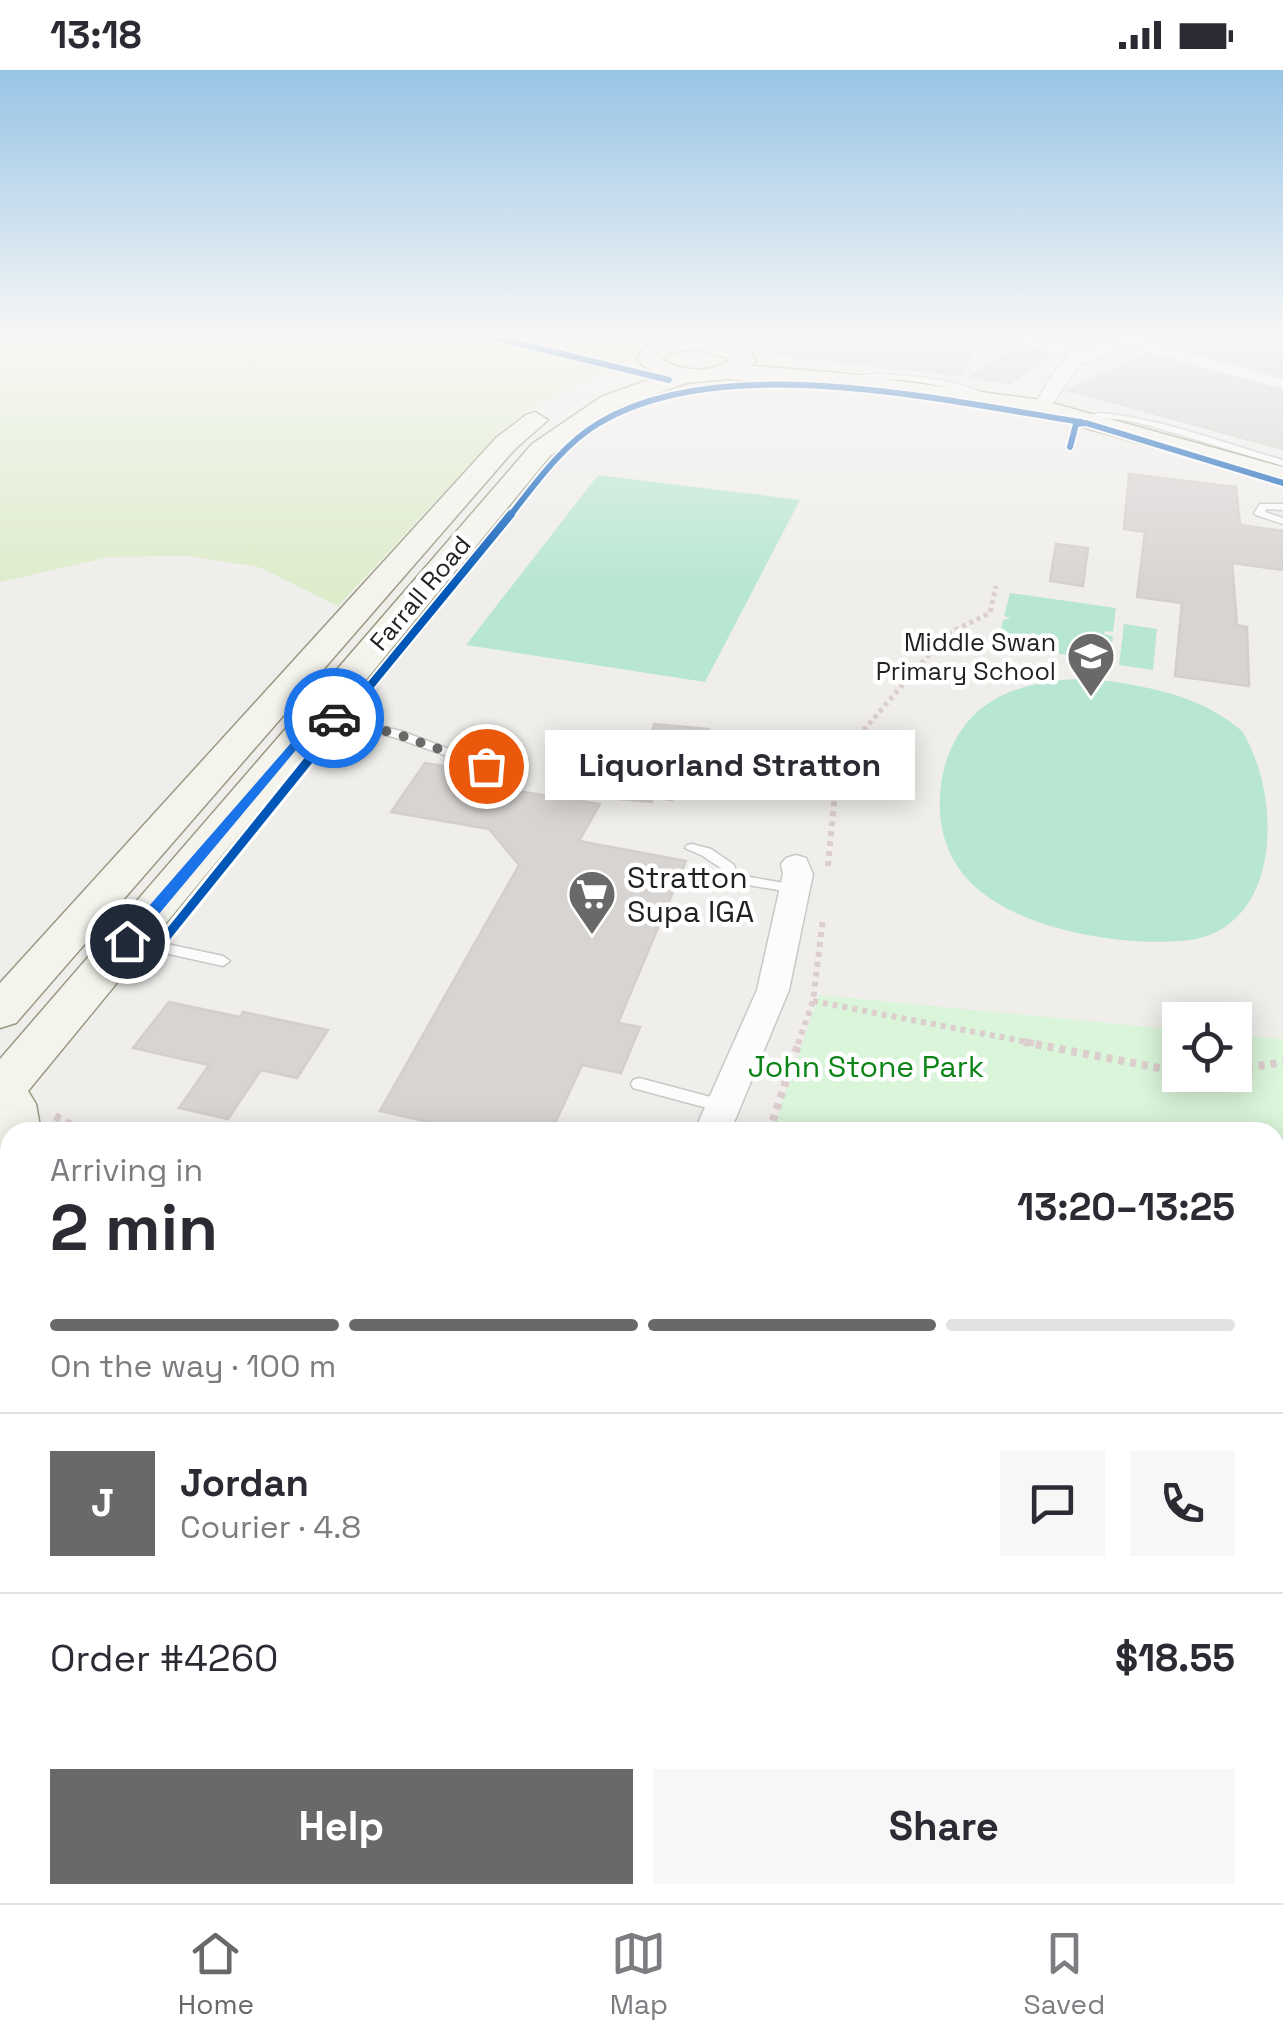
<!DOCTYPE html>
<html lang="en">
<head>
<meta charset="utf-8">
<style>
  :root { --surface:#fff; --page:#f7f7f7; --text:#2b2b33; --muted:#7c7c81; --line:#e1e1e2; --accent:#6a6968 }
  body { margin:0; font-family:"Space Grotesk",sans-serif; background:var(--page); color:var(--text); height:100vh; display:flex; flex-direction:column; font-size:38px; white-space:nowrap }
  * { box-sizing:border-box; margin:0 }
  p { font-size:32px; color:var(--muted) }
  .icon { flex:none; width:55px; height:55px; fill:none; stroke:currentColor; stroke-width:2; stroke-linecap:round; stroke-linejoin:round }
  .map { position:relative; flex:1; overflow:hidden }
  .side { position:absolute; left:0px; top:1052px; width:1285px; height:782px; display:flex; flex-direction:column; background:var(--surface); border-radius:30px 30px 0 0; box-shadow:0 5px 25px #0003 }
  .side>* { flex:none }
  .controls { position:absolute; left:1162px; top:932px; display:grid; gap:20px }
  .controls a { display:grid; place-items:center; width:90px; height:90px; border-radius:0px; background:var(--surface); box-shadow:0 5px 25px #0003; font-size:50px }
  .pin { position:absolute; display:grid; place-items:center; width:85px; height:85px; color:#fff; margin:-42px; border:5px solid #fff; border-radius:50%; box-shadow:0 2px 10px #0007 }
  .courier { position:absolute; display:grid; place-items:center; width:100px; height:100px; margin:-50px; border:8px solid #1a73e8; border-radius:50%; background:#fff; color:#222; box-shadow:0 2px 12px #0007 }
  .bubble { position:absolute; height:70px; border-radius:0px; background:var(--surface); box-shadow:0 5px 25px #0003; font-size:32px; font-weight:700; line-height:70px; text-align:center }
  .summary em { font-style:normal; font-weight:700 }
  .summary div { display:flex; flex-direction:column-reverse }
  .summary { display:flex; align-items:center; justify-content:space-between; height:170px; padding:0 50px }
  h1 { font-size:65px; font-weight:700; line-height:75px }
  .bar { display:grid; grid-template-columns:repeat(4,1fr); gap:15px 10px; align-content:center; height:120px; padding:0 50px }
  .bar i { height:12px; border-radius:8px; background:var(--line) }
  .bar .on { background:var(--accent) }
  .bar p { grid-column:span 4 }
  .line { display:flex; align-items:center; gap:25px; padding:0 50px; border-top:2px solid var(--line) }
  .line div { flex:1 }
  .round { display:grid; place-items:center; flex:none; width:105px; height:105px; border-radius:0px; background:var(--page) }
  .cta { display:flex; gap:20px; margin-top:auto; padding:20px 50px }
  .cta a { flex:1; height:115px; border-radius:0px; background:var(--accent); color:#fff; font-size:40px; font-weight:700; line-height:115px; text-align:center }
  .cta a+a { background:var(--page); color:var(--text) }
  .status { display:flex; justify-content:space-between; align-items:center; height:70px; padding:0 50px; background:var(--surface); direction:ltr }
  .status svg { height:28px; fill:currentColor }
  .menu { display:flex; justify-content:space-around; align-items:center; height:140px; border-top:2px solid var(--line); background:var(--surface); font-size:28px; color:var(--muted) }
  .menu a { display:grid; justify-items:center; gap:5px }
  .menu .on { color:var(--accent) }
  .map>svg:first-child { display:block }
  .grass { fill:#ddeccb }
  .park { fill:#daf5da }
  .pitch { fill:#b7e6d2 }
  .building { fill:#d7d4d2; stroke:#d3d0cc; stroke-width:2.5 }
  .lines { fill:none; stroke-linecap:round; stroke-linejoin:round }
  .lane-casing { stroke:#c9c8c7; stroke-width:3 }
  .street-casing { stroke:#c9c8c7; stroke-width:3 }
  .secondary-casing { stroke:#999a82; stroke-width:3 }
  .path-far3 { stroke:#dccecd; stroke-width:5; stroke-dasharray:4 4; stroke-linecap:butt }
  .path-far2 { stroke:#dccecd; stroke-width:6; stroke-dasharray:5 5; stroke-linecap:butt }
  .path-far1 { stroke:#dccecd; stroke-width:8; stroke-dasharray:6 6; stroke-linecap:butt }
  .path { stroke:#dccecd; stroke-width:10; stroke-dasharray:8 8; stroke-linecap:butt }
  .lane { fill:#fdfcfc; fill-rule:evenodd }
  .street { fill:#fdfcfc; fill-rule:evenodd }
  .secondary { fill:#f4f4ed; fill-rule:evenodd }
  .cycleway-far2-casing { stroke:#fff; stroke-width:10 }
  .cycleway-far1-casing { stroke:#fff; stroke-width:12 }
  .cycleway-casing { stroke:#fff; stroke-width:15 }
  .cycleway-far2 { stroke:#0057b8; stroke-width:6 }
  .cycleway-far1 { stroke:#0057b8; stroke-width:8 }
  .cycleway { stroke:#0057b8; stroke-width:9 }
  .route { fill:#1a73e8 }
  .done { stroke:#6a6968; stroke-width:10; stroke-dasharray:0 18 }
  .labels { text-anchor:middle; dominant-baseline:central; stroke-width:9; stroke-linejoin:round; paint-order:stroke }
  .far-street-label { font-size:25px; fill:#222; stroke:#fff }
  .far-poi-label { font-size:25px; fill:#222; stroke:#fff; text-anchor:end }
  .poi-label { font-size:30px; fill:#222; stroke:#fff; text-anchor:start }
  .park-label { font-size:30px; fill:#0c8416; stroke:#fff }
</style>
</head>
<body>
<div class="status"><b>13:18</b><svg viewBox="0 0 49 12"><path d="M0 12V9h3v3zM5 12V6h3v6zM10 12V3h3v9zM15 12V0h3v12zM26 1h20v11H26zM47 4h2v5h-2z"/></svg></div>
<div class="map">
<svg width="1283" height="1833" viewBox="0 0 1283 1833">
  <rect width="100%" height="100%" fill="#f0eeeb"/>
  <path class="grass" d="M0,264H621L639,280L636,286L532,336L499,363L338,536L259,497L188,486L110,487L0,512Z"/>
  <path class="park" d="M819,925L1180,960V1005H1235V965L1283,969V1519L1275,1518V1062H772Z"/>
  <g class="pitch">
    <path d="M598,405L800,430L705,612L466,575Z"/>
    <path d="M1010,523L1116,538L1113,562L1105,561L1104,564L1113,566L1110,591L997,575L1003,550L1011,548L1004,546Z"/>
    <path d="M1124,554L1157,559L1153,600L1119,595Z"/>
    <path d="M1087,608C1144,616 1198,623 1242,661C1283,727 1283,864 1181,871C1115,876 1006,858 963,804C921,752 937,658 999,627C1026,613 1058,610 1087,608Z"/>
  </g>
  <g class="building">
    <path d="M742,264H936L979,269L959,305L754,281L742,270Z"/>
    <path d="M1197,264L1254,276L1263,264H1283V305L1168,274Z"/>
    <path d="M1020,277L1051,286L1009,313L970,307Z"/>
    <path d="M1145,286L1283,322V379L1068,320Z"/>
    <path d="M1129,404L1236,417L1240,455L1283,461V500L1232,493L1237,555L1247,557L1249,616L1175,606L1182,533L1137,527L1145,462L1124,459Z"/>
    <path d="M1056,474L1088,478L1083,516L1050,511Z"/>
    <path d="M654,654L709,659L707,668L712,669L702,724L674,721L672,730L653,728L652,732L606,728L624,666L651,667Z"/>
    <path d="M425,693L481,702L474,714L600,734L579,771L686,791L618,953L640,957L621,1003L582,995L551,1062H473L380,1041L519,795L489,759L391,742Z"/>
    <path d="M169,932L240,947L243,942L328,960L297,1008L261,1000L228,1049L179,1038L209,995L133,978Z"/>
  </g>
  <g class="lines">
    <g class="lane-casing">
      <g id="lane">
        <path d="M877,304C914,306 959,309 991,327L987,329C944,315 894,302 849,313L845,311L861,305Z"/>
        <path d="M1101,343C1164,349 1223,373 1283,390V396L1151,356L1125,350L1101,348L1082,350L1078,347Z"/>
        <path d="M1260,434H1283V440L1266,439L1265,442L1283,448V454L1256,445L1254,443Z"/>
        <path d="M317,641L401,661L492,695L486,699L482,698L393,667L313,648V642Z"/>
        <path d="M692,774L711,779L733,794L735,797L733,804L795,815L802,819L795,823L720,810L718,807L721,798L701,785L685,778L687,775Z"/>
        <path d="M129,866L223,886L230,891L223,896L124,874L122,871L124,868Z"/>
        <path d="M639,1008L722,1030L728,1032L730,1036L728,1040L722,1042L633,1018L631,1014L633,1010Z"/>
        <path d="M1,1483L9,1486L10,1498L8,1504L0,1507Z"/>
      </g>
    </g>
    <g class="street-casing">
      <g id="street">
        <path d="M986,264H1014L1082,280L1131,264H1153L1143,271L1283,309V319L1128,277L1079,295L1047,342L1041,343L1032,338L1057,298L1069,287Z"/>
        <path d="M796,785L806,788L813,804L789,920L730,1062H694L757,920L783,804L781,794L786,788Z"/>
        <path d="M0,1657L10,1658V1710L0,1709Z"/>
      </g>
    </g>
    <g class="secondary-casing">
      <g id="secondary">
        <path d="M697,264H730L724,270L745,275L756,290L751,296L840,303L1041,330L1283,397V413L1039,345L840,317L727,309L686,313L619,337L550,386L28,1021L36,1034L41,1062H10V1156L0,1155V989L532,374L601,327L659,306L637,291L643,278ZM697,278L731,289C711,304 683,302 661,289L674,282Z"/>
        <path d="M535,342L548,350L514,380L16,953L0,958V913L496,368L526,345Z"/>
        <path d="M1275,1597L1283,1598V1668L1275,1667Z"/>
        <path d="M1275,1722L1283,1725V1800L1275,1797Z"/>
      </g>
    </g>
    <path class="path-far3" d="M848,678L947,564L990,543L996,516"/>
    <g class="path-far2">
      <path d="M828,796L838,691L849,676"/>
      <path d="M813,931L1037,974"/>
      <path d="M798,974L813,931L823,848"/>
    </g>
    <g class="path-far1">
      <path d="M1024,972L1180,1002"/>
      <path d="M1235,1000L1283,992"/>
      <path d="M55,1046L84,1062"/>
      <path d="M769,1062L799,972"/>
      <path d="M0,1177L10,1178"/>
    </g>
    <path class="path" d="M1275,1573H1283"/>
    <use href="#lane" class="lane"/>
    <use href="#street" class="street"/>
    <use href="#secondary" class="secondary"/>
    <g class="cycleway-far2-casing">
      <g id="cycleway-far2">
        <path d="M480,264L669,310"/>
        <path d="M1070,377L1076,354L1086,353L1283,413"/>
        <path d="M509,447C535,414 562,375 599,353C722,279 945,331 1081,352"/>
      </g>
    </g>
    <g class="cycleway-far1-casing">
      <path id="cycleway-far1" d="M318,678L361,654L365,622L511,444"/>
    </g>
    <g class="cycleway-casing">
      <path id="cycleway" d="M158,877L320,676"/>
    </g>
    <use href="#cycleway-far2" class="cycleway-far2"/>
    <use href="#cycleway-far1" class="cycleway-far1"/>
    <use href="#cycleway" class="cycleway"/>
  </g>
  <linearGradient id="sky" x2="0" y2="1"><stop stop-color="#97c4e6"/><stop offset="0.51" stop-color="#f8f7f6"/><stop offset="1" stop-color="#f8f7f6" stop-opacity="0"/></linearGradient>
  <rect width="1283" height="521" fill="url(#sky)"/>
  <path class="route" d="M318,642L340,648L334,652L321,650L133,875H122V867Z"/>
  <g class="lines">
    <path class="done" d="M334,648L397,664L486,696"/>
  </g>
  <defs>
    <g id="school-pin" transform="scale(2.5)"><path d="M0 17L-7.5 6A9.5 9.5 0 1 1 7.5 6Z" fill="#6a6968" stroke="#fff"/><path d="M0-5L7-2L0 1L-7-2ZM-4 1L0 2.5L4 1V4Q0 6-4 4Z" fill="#fff"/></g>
    <g id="supermarket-pin" transform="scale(2.5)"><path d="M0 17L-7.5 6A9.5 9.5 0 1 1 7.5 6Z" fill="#6a6968" stroke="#fff"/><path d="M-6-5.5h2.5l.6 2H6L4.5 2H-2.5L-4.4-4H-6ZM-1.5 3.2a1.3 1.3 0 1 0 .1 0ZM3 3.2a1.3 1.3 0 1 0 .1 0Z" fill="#fff"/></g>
  </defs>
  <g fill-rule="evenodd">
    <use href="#school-pin" x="1091" y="586"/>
    <use href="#supermarket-pin" x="592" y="824"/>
  </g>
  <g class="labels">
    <g class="far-street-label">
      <text transform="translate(420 523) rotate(-50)">Farrall Road</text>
    </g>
    <g class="far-poi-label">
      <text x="1056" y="572">Middle Swan<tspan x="1056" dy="29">Primary School</tspan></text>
    </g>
    <g class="poi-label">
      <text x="627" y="807">Stratton<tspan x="627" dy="34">Supa IGA</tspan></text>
    </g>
    <g class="park-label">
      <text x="866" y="996">John Stone Park</text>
    </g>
  </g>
</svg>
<div class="controls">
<a><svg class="icon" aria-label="locate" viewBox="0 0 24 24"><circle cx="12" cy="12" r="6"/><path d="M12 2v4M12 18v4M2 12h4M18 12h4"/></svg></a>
</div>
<div class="pin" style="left:486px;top:696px;background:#ea580c"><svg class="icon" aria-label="bag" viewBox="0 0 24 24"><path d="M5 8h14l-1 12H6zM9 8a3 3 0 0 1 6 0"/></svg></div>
<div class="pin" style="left:127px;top:871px;background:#1f2937"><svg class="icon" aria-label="home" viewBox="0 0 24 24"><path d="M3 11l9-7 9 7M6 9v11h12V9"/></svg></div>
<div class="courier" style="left:334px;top:648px"><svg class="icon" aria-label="car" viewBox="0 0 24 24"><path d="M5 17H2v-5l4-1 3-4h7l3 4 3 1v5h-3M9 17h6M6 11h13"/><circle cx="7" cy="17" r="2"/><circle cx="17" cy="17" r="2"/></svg></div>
<div class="bubble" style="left:545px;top:660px;width:370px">Liquorland Stratton</div>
<section class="side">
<div class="summary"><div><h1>2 min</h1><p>Arriving in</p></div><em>13:20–13:25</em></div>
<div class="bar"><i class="on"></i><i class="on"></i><i class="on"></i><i></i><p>On the way · 100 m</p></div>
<div class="line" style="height:180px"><b class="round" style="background:var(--accent);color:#fff">J</b><div><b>Jordan</b><p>Courier · 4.8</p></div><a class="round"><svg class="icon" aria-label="chat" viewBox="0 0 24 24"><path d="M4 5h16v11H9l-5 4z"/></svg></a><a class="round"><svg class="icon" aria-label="phone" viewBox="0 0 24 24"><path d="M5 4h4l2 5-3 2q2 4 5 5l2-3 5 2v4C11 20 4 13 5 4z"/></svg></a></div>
<div class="line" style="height:130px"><div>Order #4260</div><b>$18.55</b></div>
<div class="cta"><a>Help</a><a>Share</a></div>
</section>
</div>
<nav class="menu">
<a class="on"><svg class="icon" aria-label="home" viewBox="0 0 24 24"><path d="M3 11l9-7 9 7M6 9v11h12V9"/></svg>Home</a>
<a><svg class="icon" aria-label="map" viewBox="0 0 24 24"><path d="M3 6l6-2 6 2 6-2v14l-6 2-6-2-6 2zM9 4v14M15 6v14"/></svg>Map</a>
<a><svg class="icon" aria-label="saved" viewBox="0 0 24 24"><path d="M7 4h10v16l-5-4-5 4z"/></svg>Saved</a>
</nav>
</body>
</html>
